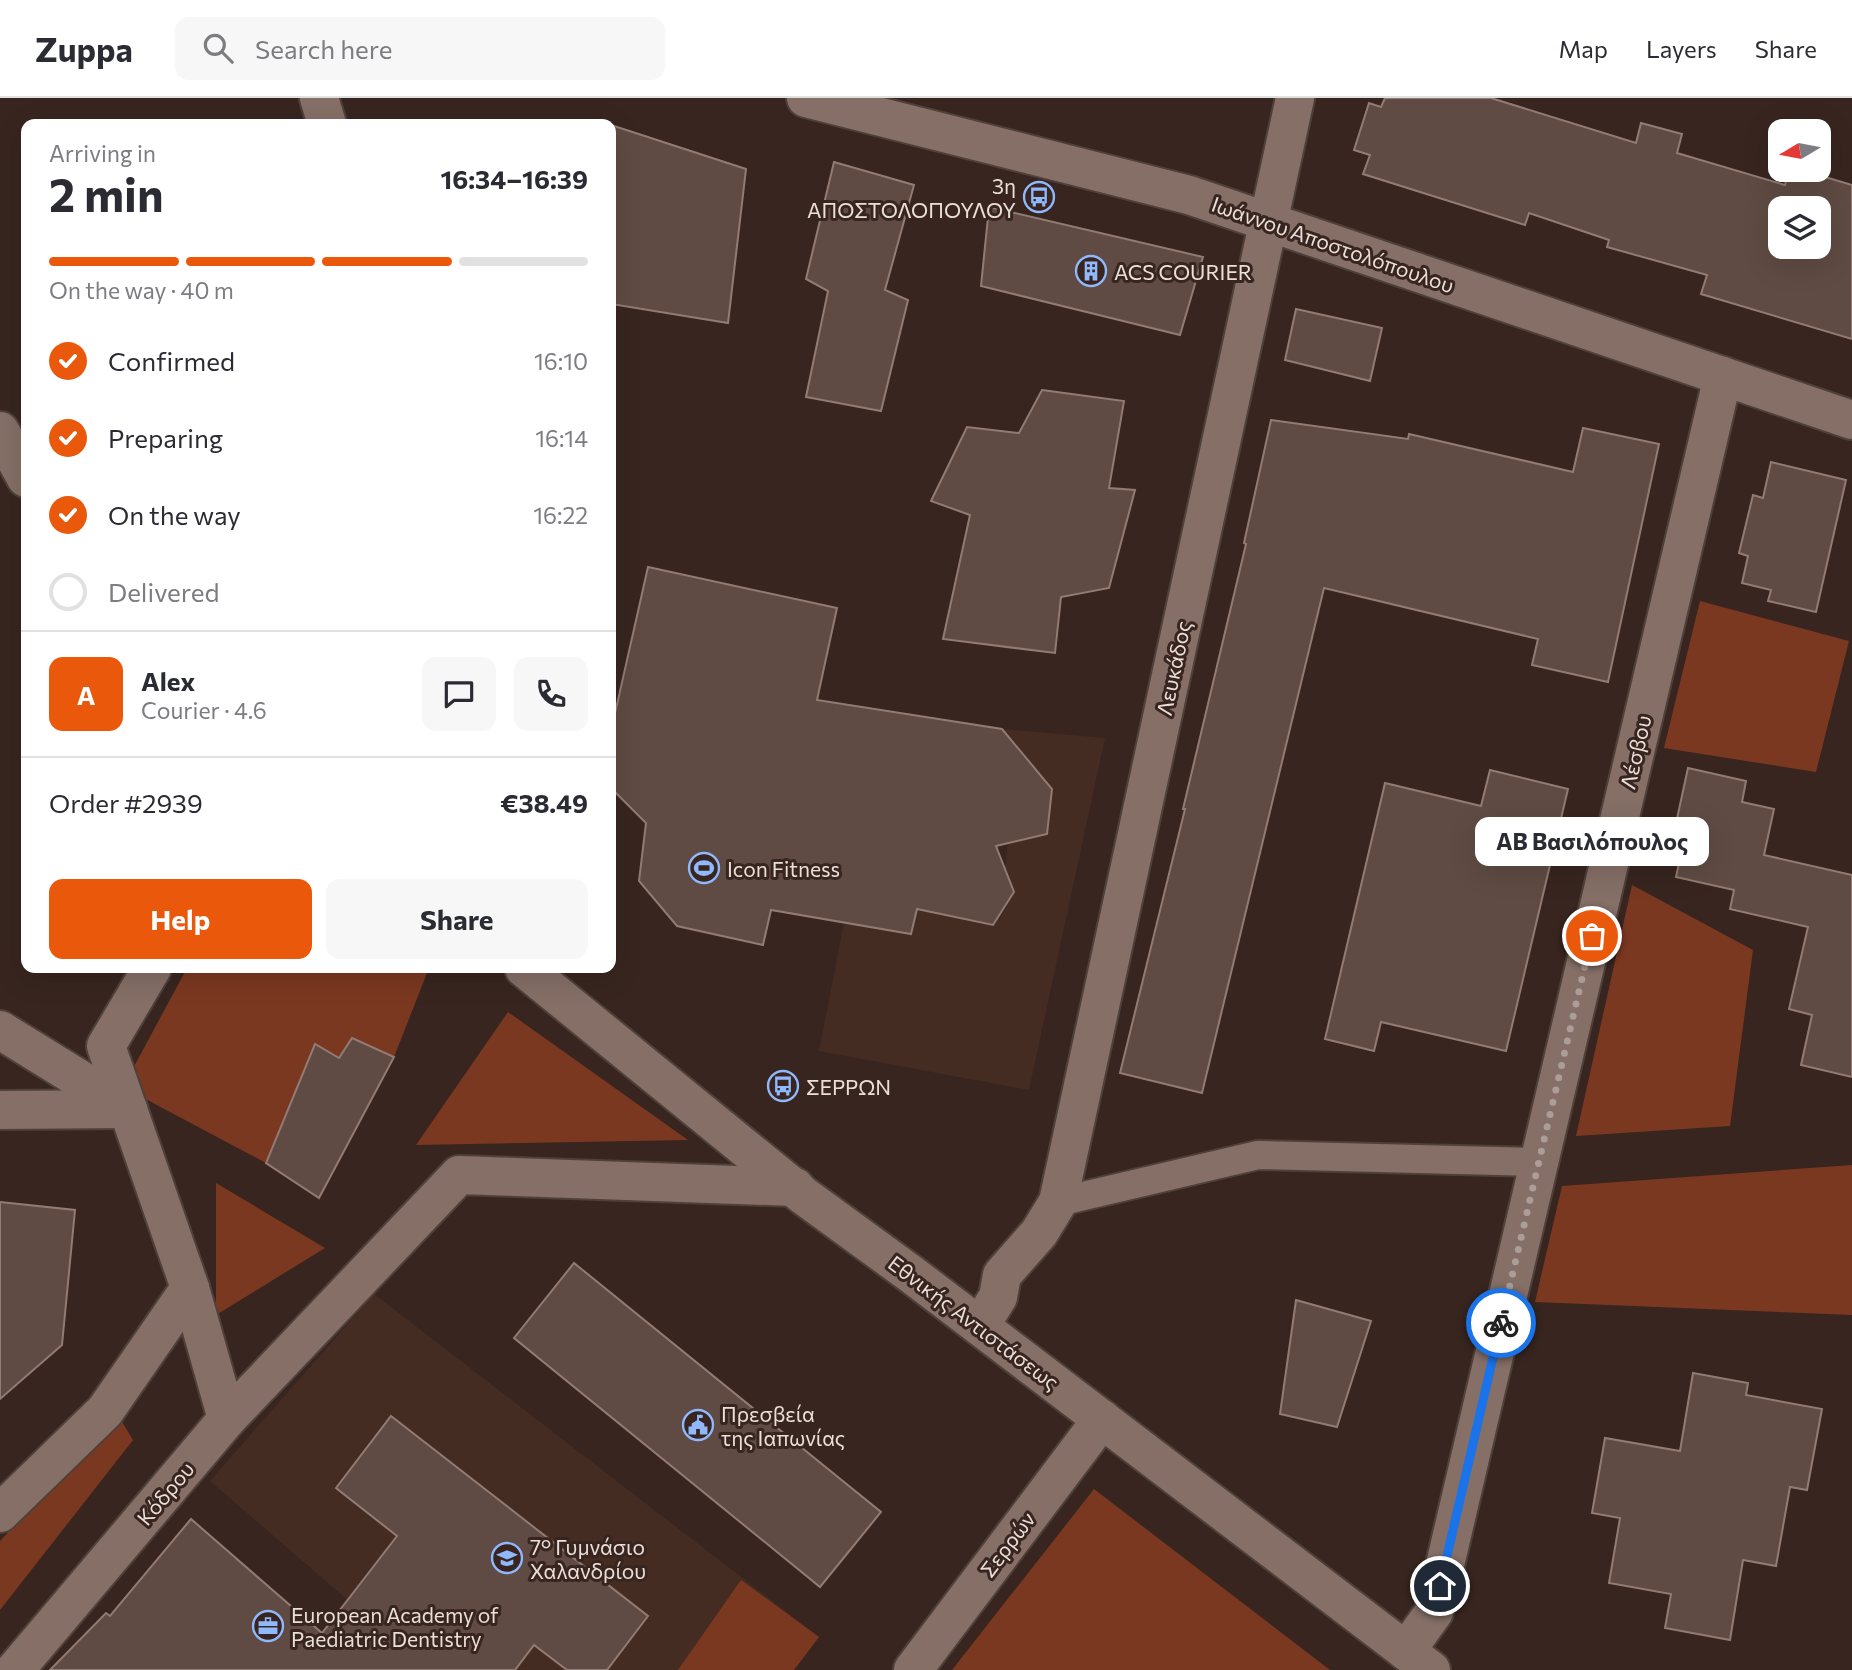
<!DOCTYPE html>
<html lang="en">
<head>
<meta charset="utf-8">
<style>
  :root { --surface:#fff; --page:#f7f7f7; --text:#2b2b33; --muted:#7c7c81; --line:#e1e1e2; --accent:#ea580c }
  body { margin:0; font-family:Commissioner,sans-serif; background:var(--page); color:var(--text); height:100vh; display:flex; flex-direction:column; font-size:26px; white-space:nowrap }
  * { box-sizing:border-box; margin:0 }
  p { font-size:23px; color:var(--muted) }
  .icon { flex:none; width:38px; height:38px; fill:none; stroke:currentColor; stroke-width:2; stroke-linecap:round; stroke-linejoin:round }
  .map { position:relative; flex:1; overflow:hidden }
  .sheet { position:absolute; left:21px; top:21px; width:595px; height:854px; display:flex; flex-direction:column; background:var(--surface); border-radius:14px; box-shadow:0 7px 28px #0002 }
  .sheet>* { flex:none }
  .needle { width:46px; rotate:260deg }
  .buttons { position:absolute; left:1768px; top:21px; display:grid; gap:14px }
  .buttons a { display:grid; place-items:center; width:63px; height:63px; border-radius:14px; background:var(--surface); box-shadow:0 7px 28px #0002; font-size:35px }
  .pin { position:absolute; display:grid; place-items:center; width:60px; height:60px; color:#fff; margin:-30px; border:4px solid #fff; border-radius:50%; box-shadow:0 2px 7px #0007 }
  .courier { position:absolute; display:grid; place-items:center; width:70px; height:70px; margin:-35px; border:5px solid #1a73e8; border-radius:50%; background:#fff; color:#222; box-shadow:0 2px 9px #0007 }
  .bubble { position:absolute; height:49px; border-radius:14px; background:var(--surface); box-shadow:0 7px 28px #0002; font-size:23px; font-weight:700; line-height:49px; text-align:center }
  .overview em { font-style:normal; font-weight:700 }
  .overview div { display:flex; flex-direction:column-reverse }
  .overview { display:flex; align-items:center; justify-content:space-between; height:119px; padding:0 28px }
  h1 { font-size:46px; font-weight:700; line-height:52px }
  .bar { display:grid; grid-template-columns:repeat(4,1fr); gap:10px 7px; align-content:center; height:84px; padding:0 28px }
  .bar i { height:9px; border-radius:5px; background:var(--line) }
  .bar .selected { background:var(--accent) }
  .bar p { grid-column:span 4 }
  .line { display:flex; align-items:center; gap:18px; padding:0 28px; border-top:2px solid var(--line) }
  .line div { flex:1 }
  .round { display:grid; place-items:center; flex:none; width:74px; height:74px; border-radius:14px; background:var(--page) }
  ol { padding:0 28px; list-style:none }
  li { display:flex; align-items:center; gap:21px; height:77px }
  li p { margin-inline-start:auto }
  li .icon { padding:7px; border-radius:50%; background:var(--accent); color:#fff; stroke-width:4 }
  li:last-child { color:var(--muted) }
  li i { width:38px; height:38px; border:4px solid var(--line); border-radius:50% }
  .primary-button { display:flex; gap:14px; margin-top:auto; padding:14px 28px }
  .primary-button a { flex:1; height:80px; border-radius:14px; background:var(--accent); color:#fff; font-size:28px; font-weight:700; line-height:80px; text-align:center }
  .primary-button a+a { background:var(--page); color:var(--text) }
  header { display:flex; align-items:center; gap:42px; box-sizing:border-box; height:98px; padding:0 35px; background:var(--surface); border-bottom:2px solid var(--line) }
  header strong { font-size:33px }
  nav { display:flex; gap:38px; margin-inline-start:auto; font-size:24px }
  .search { width:490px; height:63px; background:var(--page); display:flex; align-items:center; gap:18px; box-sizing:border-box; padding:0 24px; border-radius:14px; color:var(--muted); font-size:26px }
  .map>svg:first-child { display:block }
  .built { fill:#452c23 }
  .green { fill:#7b3820 }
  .building { fill:#5f4b43; stroke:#927b73; stroke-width:2; fill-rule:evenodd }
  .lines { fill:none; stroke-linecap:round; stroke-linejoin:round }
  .service-casing { stroke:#4f403a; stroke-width:32 }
  .minor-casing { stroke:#4f403a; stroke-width:42 }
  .tertiary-casing { stroke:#4f403a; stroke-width:42 }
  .secondary-casing { stroke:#4f403a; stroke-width:42 }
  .service { stroke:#856f67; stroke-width:28 }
  .minor { stroke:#856f67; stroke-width:38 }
  .tertiary { stroke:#856f67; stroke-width:38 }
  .secondary { stroke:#856f67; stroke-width:38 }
  .done { stroke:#ac9d98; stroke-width:7; stroke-dasharray:0 12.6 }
  .route { stroke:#1a73e8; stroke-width:9 }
  .labels { text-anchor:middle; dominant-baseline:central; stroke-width:6; stroke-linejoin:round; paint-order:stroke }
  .poi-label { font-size:21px; fill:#eaded9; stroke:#38251f; text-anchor:start }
  .street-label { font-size:21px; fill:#eaded9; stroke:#38251f }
</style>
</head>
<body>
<header>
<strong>Zuppa</strong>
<div class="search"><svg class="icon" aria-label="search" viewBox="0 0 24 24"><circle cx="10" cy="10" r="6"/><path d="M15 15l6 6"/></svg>Search here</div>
<nav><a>Map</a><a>Layers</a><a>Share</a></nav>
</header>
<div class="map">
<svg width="1852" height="1572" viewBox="0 0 1852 1572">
  <rect width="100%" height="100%" fill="#38251f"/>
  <g class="built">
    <path d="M1002,631L1105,640L1029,992L819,953L844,824L911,836L917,811L993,827L1005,812L1014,794L1005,770L1008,745L1047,736L1052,691Z"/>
    <path d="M374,1196L819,1539L794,1572H357L387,1536L210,1383Z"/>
  </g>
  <g class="green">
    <path d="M1700,503L1849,543L1816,674L1664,650Z"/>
    <path d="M1632,787L1753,852L1730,1028L1576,1038Z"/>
    <path d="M187,870H429L394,959L352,940L339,960L315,947L266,1065L123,989Z"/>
    <path d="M508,914L688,1042L416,1047Z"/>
    <path d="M1852,1067V1217L1535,1204L1562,1088Z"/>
    <path d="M216,1085L325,1150L216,1217Z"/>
    <path d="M118,1317L133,1342L0,1512V1443Z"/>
    <path d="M1094,1391L1330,1572H952Z"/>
    <path d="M741,1482L819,1539L794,1572H678Z"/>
  </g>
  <g class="building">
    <path d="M1385,0H1491L1636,45L1641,25L1682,36L1677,55L1785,87L1789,72H1802L1852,87V241L1701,196L1707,177L1607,149L1609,142L1529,115L1525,127L1363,76L1370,57L1354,52L1369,5L1381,9ZM1780,110H1818V149H1780Z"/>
    <path d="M611,27L746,71L728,225L611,206Z"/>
    <path d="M834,64L914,87L885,192L908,202L881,313L806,299L828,193L806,181Z"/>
    <path d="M989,109L1203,159L1180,237L981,188Z"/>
    <path d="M1296,211L1382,230L1370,283L1285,262Z"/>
    <path d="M1042,292L1124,303L1109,390L1135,392L1109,490L1061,499L1055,555L943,541L970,417L931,403L967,329L1019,335Z"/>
    <path d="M1271,322L1408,341L1409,336L1573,374L1583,330L1659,346L1608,584L1532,567L1538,541L1324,490L1202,995L1120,975L1185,711H1183L1246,446L1244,445Z"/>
    <path d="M1771,364L1846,382L1816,514L1768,503L1771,492L1742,485L1748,458L1739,455L1753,397L1763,400Z"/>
    <path d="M648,469L837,510L817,602L1002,631L1052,691L1047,736L996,748L1014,794L993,827L917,811L911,836L771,812L763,847L677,828L639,783L646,725L611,690V633Z"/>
    <path d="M1688,670L1746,683L1742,704L1774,711L1764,757L1852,777V979L1801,967L1812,917L1789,911L1808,829L1730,811L1734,792L1676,779L1679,765L1668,762Z"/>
    <path d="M1490,672L1568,691L1506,953L1381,924L1374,953L1325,941L1385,685L1481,708Z"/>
    <path d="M352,940L394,959L319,1100L266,1065L315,946L339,960Z"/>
    <path d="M0,1104L75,1112L62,1247L0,1301Z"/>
    <path d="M574,1165L881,1414L820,1489L514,1240Z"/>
    <path d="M1296,1202L1371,1223L1337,1329L1280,1316Z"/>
    <path d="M1693,1275L1748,1285L1746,1297L1822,1311L1807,1392L1790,1389L1776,1468L1743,1462L1730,1542L1665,1530L1671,1496L1609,1485L1620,1420L1592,1415L1605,1340L1680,1353Z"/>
    <path d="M391,1318L648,1518L607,1572H567L534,1547L515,1572H50L106,1515L110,1518L191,1421L322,1535L397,1438L336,1390Z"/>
  </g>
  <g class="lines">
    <g class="service-casing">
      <path id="service" d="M1058,1104L1258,1057L1539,1064"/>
    </g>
    <g class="minor-casing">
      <g id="minor">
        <path d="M319,0L327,26"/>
        <path d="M0,932L128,1011"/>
        <path d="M0,1012L128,1011"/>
        <path d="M980,1228L998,1199L1002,1177L1039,1135L1058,1104L1295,0"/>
        <path d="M227,1321L459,1077L795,1089"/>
        <path d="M0,1415L105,1313L190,1190"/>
        <path d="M1406,1553L1434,1514L1723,278"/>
        <path d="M15,1572L227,1321L190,1190L106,948L152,870"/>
        <path d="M913,1572L1102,1321"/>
      </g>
    </g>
    <g class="tertiary-casing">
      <path id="tertiary" d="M806,0L1189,97L1852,322"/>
    </g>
    <g class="secondary-casing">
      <g id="secondary">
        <path d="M0,333L26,380"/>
        <path d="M524,870L804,1098L911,1176L1431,1572"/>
      </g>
    </g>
    <use href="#service" class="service"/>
    <use href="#minor" class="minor"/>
    <use href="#tertiary" class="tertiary"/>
    <use href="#secondary" class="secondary"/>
  </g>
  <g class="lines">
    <path class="done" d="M1501,1225L1592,838"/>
    <path class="route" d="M1440,1488L1501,1225"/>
  </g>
  <defs>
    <g id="bus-ring" transform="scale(1.575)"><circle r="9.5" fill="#38251f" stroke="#90b8fd" stroke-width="1.5"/><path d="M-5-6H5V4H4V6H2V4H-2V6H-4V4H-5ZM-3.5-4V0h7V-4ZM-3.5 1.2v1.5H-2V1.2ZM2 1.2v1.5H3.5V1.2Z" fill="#90b8fd"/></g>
    <g id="building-ring" transform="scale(1.575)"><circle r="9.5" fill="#38251f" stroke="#90b8fd" stroke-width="1.5"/><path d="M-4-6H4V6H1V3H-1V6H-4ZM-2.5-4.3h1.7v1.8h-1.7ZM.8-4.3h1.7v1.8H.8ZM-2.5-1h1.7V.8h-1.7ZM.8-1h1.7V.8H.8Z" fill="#90b8fd"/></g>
    <g id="stadium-ring" transform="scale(1.575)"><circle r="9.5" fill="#38251f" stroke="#90b8fd" stroke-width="1.5"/><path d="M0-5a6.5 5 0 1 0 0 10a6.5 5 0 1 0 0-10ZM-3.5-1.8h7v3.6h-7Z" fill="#90b8fd"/></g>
    <g id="civic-ring" transform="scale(1.575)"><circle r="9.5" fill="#38251f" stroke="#90b8fd" stroke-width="1.5"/><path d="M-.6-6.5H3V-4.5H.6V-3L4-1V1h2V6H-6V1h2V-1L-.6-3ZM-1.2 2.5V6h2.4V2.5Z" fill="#90b8fd"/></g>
    <g id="school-ring" transform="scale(1.575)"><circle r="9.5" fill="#38251f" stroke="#90b8fd" stroke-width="1.5"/><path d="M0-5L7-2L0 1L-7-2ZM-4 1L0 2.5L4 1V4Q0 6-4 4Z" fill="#90b8fd"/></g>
    <g id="office-ring" transform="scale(1.575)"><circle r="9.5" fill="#38251f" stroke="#90b8fd" stroke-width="1.5"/><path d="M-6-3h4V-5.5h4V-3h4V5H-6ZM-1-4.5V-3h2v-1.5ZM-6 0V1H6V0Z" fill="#90b8fd"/></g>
  </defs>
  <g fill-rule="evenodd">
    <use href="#bus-ring" x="1039" y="99"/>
    <use href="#building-ring" x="1091" y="173"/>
    <use href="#stadium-ring" x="704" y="770"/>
    <use href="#bus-ring" x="783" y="988"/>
    <use href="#civic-ring" x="698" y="1327"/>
    <use href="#school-ring" x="507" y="1460"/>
    <use href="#office-ring" x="268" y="1528"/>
  </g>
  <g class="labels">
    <g class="poi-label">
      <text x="1016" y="87" text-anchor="end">3η<tspan x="1016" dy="24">ΑΠΟΣΤΟΛΟΠΟΥΛΟΥ</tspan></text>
      <text x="1114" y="173">ACS COURIER</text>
      <text x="727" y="770">Icon Fitness</text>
      <text x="806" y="988">ΣΕΡΡΩΝ</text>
      <text x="721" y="1315">Πρεσβεία<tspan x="721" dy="24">της Ιαπωνίας</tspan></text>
      <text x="530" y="1448">7° Γυμνάσιο<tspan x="530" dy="24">Χαλανδρίου</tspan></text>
      <text x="291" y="1516">European Academy of<tspan x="291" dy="24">Paediatric Dentistry</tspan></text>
    </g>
    <g class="street-label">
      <text transform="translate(1333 146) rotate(19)">Ιωάννου Αποστολόπουλου</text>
      <text transform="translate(1173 570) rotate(-78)">Λευκάδος</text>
      <text transform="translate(1635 654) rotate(-77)">Λέσβου</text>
      <text transform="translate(974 1224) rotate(37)">Εθνικής Αντιστάσεως</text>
      <text transform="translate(165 1395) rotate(-50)">Κόδρου</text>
      <text transform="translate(1007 1446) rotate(-53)">Σερρών</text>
    </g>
  </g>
</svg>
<div class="buttons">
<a><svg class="needle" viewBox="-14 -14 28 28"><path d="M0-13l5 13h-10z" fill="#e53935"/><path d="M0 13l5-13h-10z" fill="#7c7c81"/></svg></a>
<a><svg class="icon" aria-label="layers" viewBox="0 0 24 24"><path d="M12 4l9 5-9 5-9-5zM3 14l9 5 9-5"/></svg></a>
</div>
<div class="pin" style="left:1592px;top:838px;background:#ea580c"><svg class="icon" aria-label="bag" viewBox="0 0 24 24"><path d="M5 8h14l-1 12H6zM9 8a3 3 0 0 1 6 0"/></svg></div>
<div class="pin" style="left:1440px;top:1488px;background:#1f2937"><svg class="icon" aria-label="home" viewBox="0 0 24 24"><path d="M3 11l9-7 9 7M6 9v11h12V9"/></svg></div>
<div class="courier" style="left:1501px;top:1225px"><svg class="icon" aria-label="bike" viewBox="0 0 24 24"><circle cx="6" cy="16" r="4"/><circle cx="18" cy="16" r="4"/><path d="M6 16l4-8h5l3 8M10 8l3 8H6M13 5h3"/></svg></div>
<div class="bubble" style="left:1475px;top:719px;width:234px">ΑΒ Βασιλόπουλος</div>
<section class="sheet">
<div class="overview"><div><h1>2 min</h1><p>Arriving in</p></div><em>16:34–16:39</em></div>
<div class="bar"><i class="selected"></i><i class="selected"></i><i class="selected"></i><i></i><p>On the way · 40 m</p></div>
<ol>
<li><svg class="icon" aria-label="check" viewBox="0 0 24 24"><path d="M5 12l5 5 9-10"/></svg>Confirmed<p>16:10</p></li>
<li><svg class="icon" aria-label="check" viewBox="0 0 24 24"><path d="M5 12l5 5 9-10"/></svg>Preparing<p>16:14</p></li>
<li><svg class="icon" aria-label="check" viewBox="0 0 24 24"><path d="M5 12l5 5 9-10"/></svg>On the way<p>16:22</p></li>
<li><i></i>Delivered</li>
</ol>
<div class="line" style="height:126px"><b class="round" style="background:var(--accent);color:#fff">A</b><div><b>Alex</b><p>Courier · 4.6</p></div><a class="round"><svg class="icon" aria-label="chat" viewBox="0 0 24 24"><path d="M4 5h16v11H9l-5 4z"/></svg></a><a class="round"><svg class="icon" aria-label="phone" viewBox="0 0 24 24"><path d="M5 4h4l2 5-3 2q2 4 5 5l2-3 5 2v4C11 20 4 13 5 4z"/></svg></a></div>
<div class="line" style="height:91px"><div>Order #2939</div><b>€38.49</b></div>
<div class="primary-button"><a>Help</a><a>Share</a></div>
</section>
</div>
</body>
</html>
